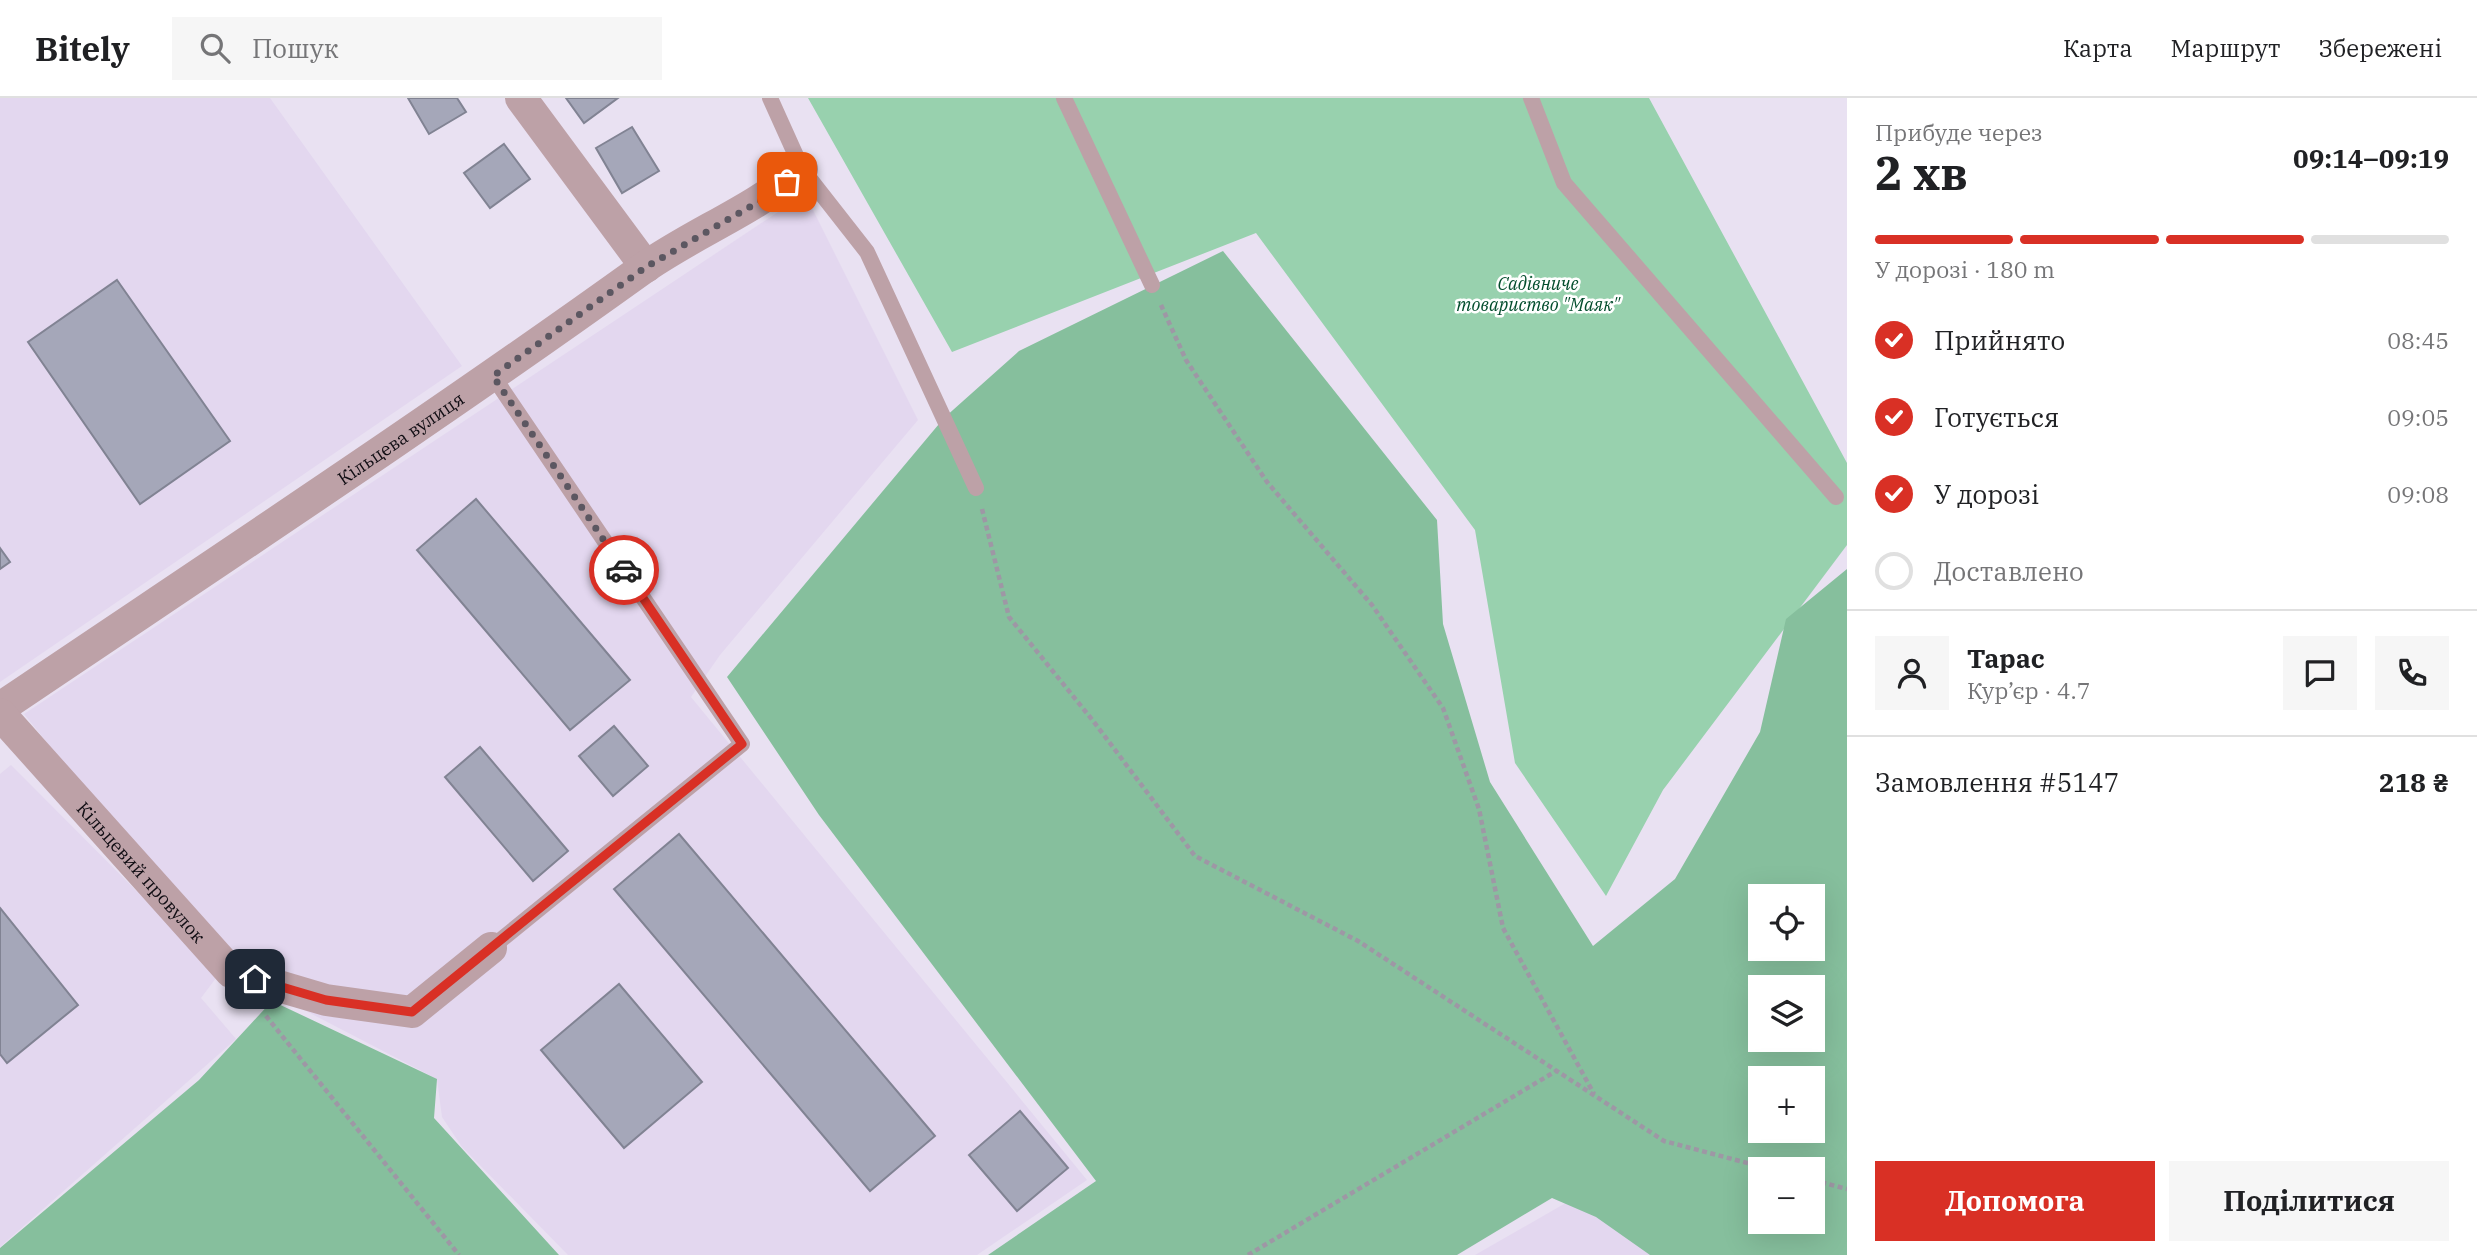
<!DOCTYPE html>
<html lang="uk">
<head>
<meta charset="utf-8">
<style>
  :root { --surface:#fff; --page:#f6f6f6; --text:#202124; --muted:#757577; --line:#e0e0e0; --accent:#d93025 }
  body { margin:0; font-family:"IBM Plex Serif",serif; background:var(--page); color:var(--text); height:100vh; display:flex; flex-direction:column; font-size:26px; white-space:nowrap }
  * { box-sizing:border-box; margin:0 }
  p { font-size:23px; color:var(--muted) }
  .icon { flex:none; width:38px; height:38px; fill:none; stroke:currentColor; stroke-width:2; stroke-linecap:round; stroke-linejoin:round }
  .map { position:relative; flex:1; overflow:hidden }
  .drawer { display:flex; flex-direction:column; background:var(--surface); width:630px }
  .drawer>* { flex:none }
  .controls { position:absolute; left:1748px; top:786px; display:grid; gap:14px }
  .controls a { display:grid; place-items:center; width:77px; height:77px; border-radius:0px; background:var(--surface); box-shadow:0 7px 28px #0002; font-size:35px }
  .pin { position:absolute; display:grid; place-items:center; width:60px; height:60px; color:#fff; margin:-30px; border-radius:14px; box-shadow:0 4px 10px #0006 }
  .courier { position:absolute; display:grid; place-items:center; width:70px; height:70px; margin:-35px; border:5px solid #d93025; border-radius:50%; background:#fff; color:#222; box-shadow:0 2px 9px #0007 }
  .headline em { font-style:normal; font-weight:700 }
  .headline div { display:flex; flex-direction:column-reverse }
  .headline { display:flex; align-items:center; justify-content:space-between; height:119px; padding:0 28px }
  h1 { font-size:46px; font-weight:700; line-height:52px }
  .bar { display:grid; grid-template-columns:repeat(4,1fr); gap:10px 7px; align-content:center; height:84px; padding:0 28px }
  .bar i { height:9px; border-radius:5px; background:var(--line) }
  .bar .current { background:var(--accent) }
  .bar p { grid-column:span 4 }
  .line { display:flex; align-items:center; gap:18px; padding:0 28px; border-top:2px solid var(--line) }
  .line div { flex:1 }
  .round { display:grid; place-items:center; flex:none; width:74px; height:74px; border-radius:0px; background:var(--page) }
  ol { padding:0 28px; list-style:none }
  li { display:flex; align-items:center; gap:21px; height:77px }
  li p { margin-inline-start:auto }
  li .icon { padding:7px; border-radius:50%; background:var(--accent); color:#fff; stroke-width:4 }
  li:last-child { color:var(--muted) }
  li i { width:38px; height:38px; border:4px solid var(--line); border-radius:50% }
  .primary-button { display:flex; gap:14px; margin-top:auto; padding:14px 28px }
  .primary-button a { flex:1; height:80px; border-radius:0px; background:var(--accent); color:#fff; font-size:28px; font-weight:700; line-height:80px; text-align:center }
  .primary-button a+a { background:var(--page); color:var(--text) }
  header { display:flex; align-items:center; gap:42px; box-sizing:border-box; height:98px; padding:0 35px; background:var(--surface); border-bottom:2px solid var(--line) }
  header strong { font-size:33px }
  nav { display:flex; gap:38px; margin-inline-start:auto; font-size:24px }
  .search { width:490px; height:63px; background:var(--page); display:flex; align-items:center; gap:18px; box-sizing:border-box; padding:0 24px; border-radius:0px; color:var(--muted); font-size:26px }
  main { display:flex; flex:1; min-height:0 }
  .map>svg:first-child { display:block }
  .built { fill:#e3d7ef }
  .green { fill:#98d1ae }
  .forest { fill:#86bf9d; fill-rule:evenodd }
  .building { fill:#a5a7b9; stroke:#818393; stroke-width:2 }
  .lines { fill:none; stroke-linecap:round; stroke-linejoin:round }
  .path { stroke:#9e97a5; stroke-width:4.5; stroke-dasharray:5 3.5; stroke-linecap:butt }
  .lane { stroke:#bda1a7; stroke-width:16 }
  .street { stroke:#bda1a7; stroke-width:32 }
  .done { stroke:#5c5761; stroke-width:7; stroke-dasharray:0 12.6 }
  .route { stroke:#d93025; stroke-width:9 }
  .labels { text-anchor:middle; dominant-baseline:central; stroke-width:5; stroke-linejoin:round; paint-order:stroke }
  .park-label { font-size:18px; font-style:italic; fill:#034d2d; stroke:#fff }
  .street-label { font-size:18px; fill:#100d13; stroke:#fff }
</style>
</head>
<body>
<header>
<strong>Bitely</strong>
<div class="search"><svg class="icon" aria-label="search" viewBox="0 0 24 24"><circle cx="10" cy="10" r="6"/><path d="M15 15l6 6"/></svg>Пошук</div>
<nav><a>Карта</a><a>Маршрут</a><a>Збережені</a></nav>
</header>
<main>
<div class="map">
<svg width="1847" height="1157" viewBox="0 0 1847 1157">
  <rect width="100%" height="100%" fill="#e9e1f2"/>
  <g class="built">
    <path d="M0,0H270L462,268L0,584Z"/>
    <path d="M805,96L918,322L720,557L691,599L1087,1082L977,1157H568L462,1049L442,1019L437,981L231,874L24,616Z"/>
    <path d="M11,667L219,876L201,900L236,941L0,1149V676Z"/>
    <path d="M1590,1091L1664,1157H1475Z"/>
  </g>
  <path class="green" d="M808,0H1649L1847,365V447L1663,692L1606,798L1515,665L1475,432L1256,135L952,254Z"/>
  <g class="forest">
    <path d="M1223,153L1437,422L1443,526L1490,684L1593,848L1675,781L1760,634L1786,521L1847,471V1157H1650L1596,1119L1552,1100L1457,1157H988L1096,1083L819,717L727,579L944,320L1019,253ZM1760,798H1813V850H1760ZM1760,889H1813V942H1760ZM1760,980H1813V1032H1760ZM1760,1071H1813V1124H1760Z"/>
    <path d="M272,903L437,981L434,1020L559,1157H0V1150L199,982Z"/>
  </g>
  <g class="building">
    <path d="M408,0H457L466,14L429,36Z"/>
    <path d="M566,0H618L584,25Z"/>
    <path d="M632,29L659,73L622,95L596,50Z"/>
    <path d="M504,46L530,81L490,110L464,75Z"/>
    <path d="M117,182L230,343L140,406L28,244Z"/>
    <path d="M476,401L630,582L570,632L417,452Z"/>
    <path d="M0,450L10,464L0,471Z"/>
    <path d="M614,628L648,668L613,698L579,658Z"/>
    <path d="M480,649L568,753L533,783L445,679Z"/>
    <path d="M679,736L935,1038L870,1093L614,791Z"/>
    <path d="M0,810L78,907L7,965L0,956Z"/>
    <path d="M619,886L702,984L624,1050L541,952Z"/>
    <path d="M1020,1013L1068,1070L1017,1113L969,1057Z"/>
  </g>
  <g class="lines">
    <g class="path">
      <path d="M1161,207L1186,262L1267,384L1372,507L1443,610L1479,711L1503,830L1594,996"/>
      <path d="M982,411L1009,519L1094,624L1195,758L1358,843L1664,1043L1770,1071"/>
      <path d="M266,918L459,1157"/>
      <path d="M1813,1082L1847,1091"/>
      <path d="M1248,1157L1556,973"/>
    </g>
    <g class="lane">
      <path d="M770,0L802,71L867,154L976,390"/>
      <path d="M1064,0L1152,187"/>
      <path d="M1531,0L1564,85L1836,399"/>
      <path d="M491,850L742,646L493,278"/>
    </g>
    <g class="street">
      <path d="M521,0L646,169"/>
      <path id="s1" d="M0,610C215,465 431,323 641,172C693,135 753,113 802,71"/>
      <path id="s2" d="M0,616L231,874L326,902L412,914L491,850"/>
    </g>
  </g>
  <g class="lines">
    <path class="done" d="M624,472L493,278L646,169L772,96L787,84"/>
    <path class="route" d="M255,881L326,902L412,914L742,646L624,472"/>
  </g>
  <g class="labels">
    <g class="park-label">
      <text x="1538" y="185">Садівниче<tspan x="1538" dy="21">товариство "Маяк"</tspan></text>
    </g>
    <g class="street-label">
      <text stroke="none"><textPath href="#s1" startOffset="483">Кільцева вулиця</textPath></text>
      <text stroke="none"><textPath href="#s2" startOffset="212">Кільцевий провулок</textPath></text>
    </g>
  </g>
</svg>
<div class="controls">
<a><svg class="icon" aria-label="locate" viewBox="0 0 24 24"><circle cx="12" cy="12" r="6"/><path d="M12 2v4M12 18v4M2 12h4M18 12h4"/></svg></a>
<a><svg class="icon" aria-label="layers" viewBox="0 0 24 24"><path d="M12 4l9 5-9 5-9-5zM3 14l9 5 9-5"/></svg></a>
<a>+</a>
<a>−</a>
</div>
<div class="pin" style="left:787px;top:84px;background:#ea580c"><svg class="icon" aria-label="bag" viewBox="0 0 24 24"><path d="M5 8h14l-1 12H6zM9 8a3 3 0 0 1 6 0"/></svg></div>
<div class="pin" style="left:255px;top:881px;background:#1f2937"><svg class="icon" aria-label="home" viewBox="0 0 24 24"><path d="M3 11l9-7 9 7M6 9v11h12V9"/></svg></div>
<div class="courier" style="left:624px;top:472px"><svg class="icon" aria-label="car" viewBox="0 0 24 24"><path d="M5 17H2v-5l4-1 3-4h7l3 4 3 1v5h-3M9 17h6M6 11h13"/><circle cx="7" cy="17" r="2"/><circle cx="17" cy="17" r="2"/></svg></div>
</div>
<section class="drawer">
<div class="headline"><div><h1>2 хв</h1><p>Прибуде через</p></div><em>09:14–09:19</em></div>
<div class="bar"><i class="current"></i><i class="current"></i><i class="current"></i><i></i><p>У дорозі · 180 m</p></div>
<ol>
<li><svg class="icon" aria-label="check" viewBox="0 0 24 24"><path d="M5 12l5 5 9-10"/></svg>Прийнято<p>08:45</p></li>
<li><svg class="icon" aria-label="check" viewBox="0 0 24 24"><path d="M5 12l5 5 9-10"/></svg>Готується<p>09:05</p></li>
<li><svg class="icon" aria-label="check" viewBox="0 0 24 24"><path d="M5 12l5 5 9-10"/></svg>У дорозі<p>09:08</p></li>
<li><i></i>Доставлено</li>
</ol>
<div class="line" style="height:126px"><a class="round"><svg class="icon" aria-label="person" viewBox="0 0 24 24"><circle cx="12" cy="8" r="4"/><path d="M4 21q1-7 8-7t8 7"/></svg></a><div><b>Тарас</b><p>Кур’єр · 4.7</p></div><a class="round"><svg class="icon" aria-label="chat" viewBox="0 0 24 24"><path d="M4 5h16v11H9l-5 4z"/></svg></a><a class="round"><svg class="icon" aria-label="phone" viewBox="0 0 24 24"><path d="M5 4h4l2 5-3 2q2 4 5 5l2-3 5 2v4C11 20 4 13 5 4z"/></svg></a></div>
<div class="line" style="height:91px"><div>Замовлення #5147</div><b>218 ₴</b></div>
<div class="primary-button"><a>Допомога</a><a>Поділитися</a></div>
</section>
</main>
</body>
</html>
